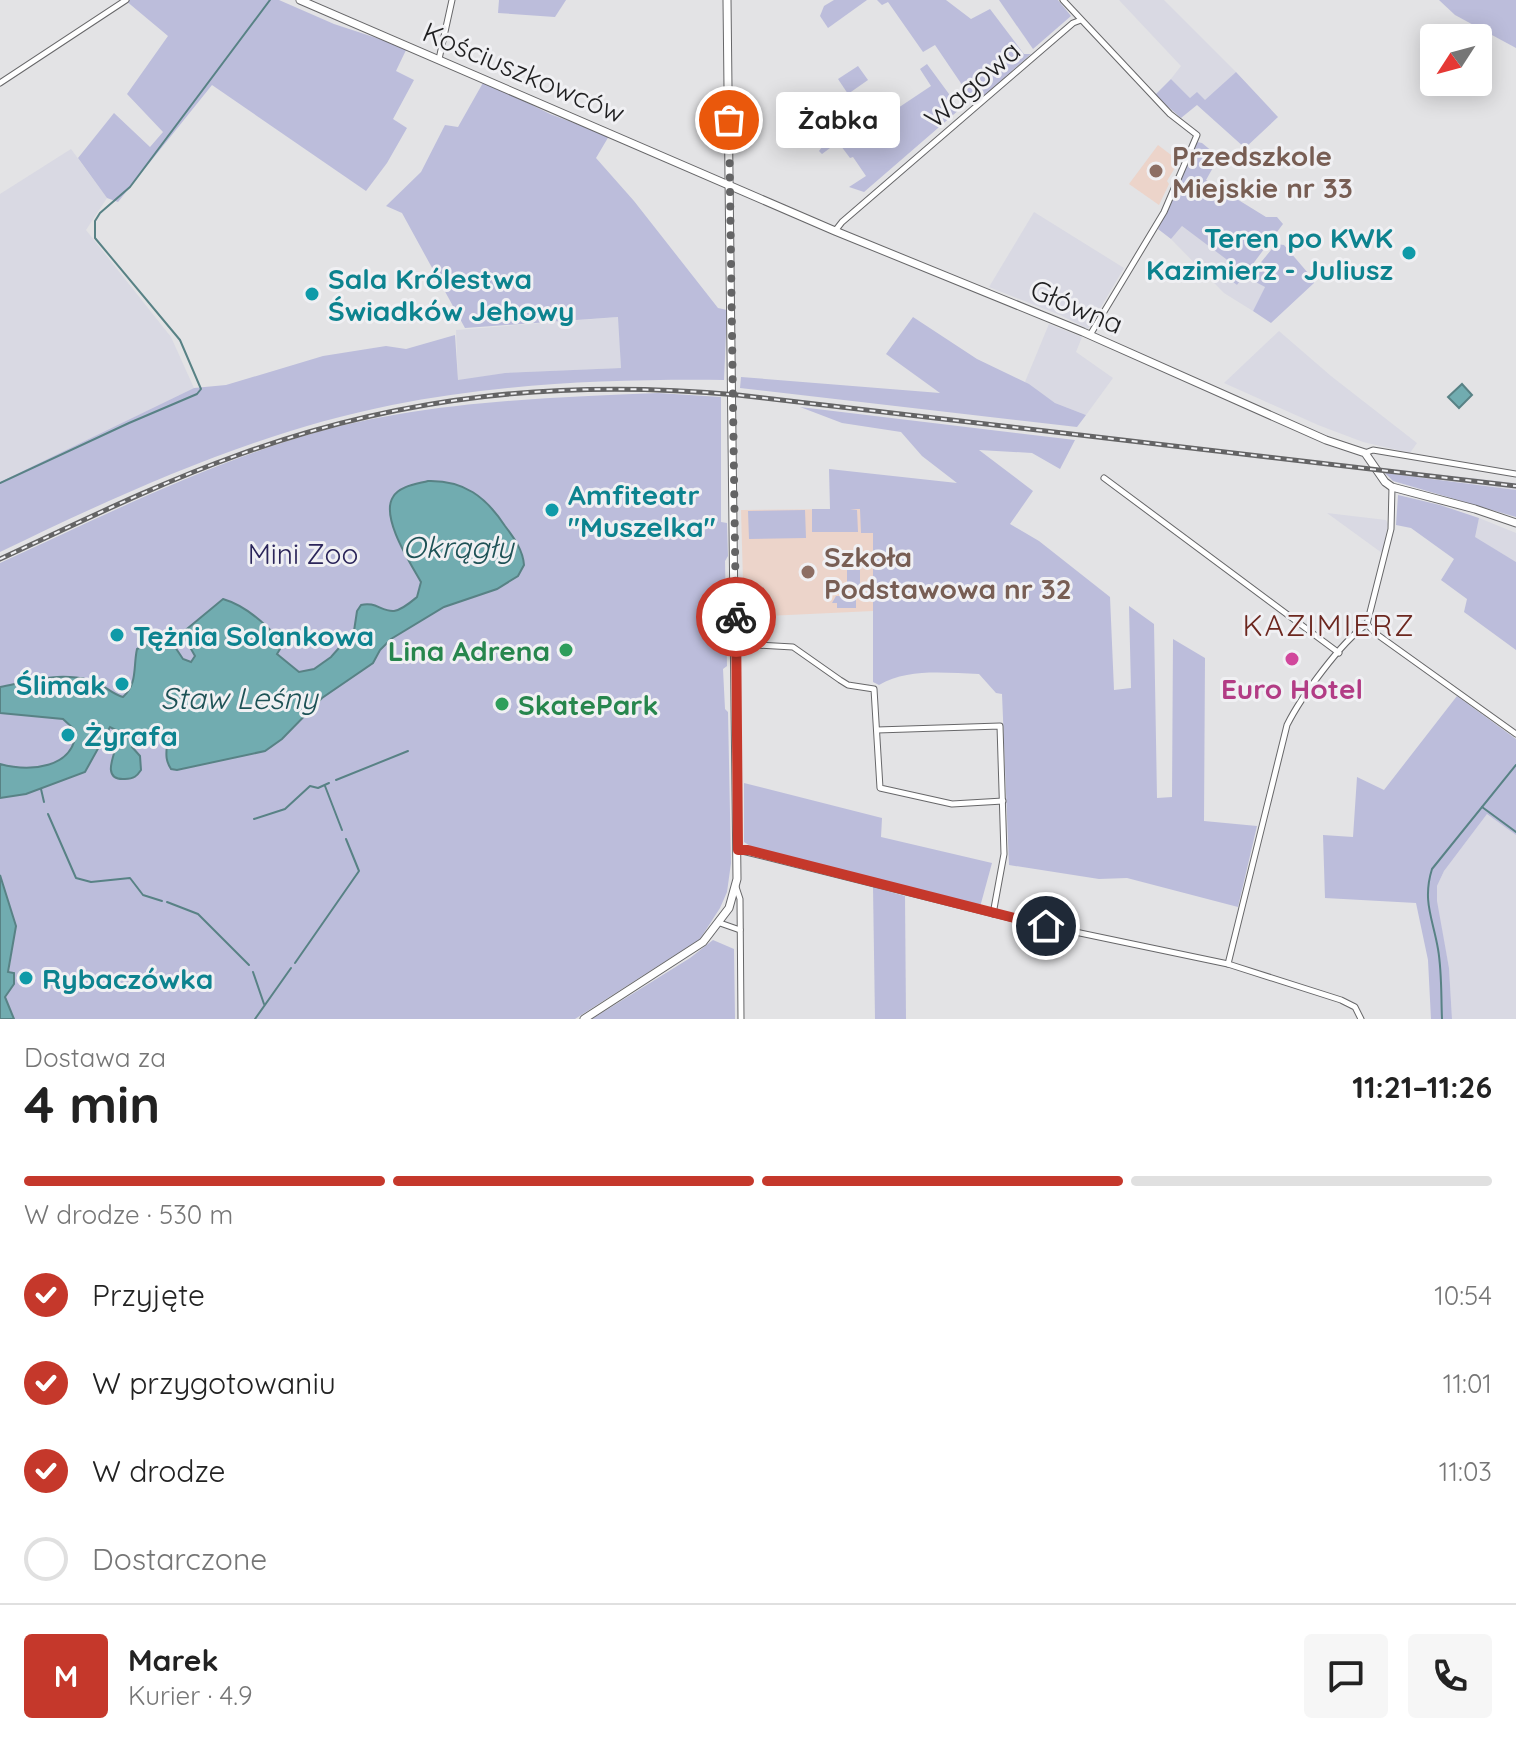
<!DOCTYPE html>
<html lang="pl">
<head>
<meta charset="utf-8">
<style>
  :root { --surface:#fff; --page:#f6f6f6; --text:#222; --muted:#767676; --line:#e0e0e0; --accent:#c5382b }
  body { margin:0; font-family:Quicksand,sans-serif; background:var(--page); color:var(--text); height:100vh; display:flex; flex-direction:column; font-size:30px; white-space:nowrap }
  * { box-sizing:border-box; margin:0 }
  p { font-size:26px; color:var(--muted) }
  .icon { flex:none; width:44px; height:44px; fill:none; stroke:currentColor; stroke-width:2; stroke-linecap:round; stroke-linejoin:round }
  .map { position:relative; height:1019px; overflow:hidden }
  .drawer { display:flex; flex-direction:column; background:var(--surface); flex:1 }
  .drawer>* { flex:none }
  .needle { width:52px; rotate:234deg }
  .buttons { position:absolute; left:1420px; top:24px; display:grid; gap:16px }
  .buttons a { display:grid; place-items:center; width:72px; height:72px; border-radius:8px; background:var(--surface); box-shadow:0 4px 20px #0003; font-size:40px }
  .pin { position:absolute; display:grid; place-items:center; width:68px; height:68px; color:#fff; margin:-34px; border:4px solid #fff; border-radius:50%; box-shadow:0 2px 8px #0007 }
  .courier { position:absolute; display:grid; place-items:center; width:80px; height:80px; margin:-40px; border:6px solid #c5382b; border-radius:50%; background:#fff; color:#222; box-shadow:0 2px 10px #0007 }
  .bubble { position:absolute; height:56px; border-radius:8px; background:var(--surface); box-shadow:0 4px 20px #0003; font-size:26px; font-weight:800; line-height:56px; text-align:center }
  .headline em { font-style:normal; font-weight:800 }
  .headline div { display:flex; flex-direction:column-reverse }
  .headline { display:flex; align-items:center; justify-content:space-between; height:136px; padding:0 24px }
  h1 { font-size:52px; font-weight:800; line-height:60px }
  .bar { display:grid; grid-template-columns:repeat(4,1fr); gap:12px 8px; align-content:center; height:96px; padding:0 24px }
  .bar i { height:10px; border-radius:6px; background:var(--line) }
  .bar .active { background:var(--accent) }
  .bar p { grid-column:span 4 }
  .line { display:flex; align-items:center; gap:20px; padding:0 24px; border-top:2px solid var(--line) }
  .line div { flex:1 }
  .round { display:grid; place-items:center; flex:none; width:84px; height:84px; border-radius:8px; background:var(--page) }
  ol { padding:0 24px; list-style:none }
  li { display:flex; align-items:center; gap:24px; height:88px }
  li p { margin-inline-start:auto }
  li .icon { padding:8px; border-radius:50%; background:var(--accent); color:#fff; stroke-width:4 }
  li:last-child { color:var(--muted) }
  li i { width:44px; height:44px; border:4px solid var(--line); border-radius:50% }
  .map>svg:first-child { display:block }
  .built { fill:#d9d9e3 }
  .education { fill:#ecd4ca }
  .green { fill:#bcbddb }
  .water { fill:#71acb0; stroke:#588285; stroke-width:2 }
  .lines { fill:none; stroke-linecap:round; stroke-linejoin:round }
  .stream { stroke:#588285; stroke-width:2 }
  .minor-casing { stroke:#676769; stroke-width:7 }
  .tertiary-casing { stroke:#676769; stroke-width:9 }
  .minor { stroke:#fff; stroke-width:5 }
  .tertiary { stroke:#fff; stroke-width:7 }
  .rail-casing { stroke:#646465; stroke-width:5 }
  .rail { stroke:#f0f0f3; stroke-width:2; stroke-dasharray:6; stroke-linecap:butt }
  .done { stroke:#646465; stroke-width:8; stroke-dasharray:0 14.4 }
  .route { stroke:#c5382b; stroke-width:10 }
  .education-dot { fill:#8d6e63; stroke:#f0f0f3; stroke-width:3 }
  .culture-dot { fill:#0f9aa8; stroke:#f0f0f3; stroke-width:3 }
  .leisure-dot { fill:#2e9e5b; stroke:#f0f0f3; stroke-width:3 }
  .hotel-dot { fill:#d1479c; stroke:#f0f0f3; stroke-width:3 }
  .labels { text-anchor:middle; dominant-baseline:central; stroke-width:6; stroke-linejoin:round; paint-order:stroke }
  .street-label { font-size:28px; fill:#1f1f20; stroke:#f0f0f3 }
  .education-label { font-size:28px; font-weight:bold; fill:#785e54; stroke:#f0f0f3; text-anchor:start }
  .culture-label { font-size:28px; font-weight:bold; fill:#0d838f; stroke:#f0f0f3; text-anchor:start }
  .park-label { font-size:28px; fill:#2b255a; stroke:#f0f0f3 }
  .leisure-label { font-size:28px; font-weight:bold; fill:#27864d; stroke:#f0f0f3; text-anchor:end }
  .hotel-label { font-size:28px; font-weight:bold; fill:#b23c85; stroke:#f0f0f3 }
  .water-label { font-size:30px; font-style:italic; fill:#1e5256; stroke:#f0f0f3 }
  .neighbourhood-label { font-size:30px; letter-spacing:2px; fill:#6c271f; stroke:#f0f0f3 }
</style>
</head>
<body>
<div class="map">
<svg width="1516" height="1019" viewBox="0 0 1516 1019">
  <rect width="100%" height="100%" fill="#e3e3e5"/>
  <g class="built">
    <path d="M1119,0H1164L1236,72L1205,101L1191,99L1171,79L1181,66Z"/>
    <path d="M71,149L107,198L86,230L171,337L194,388L0,482V194Z"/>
    <path d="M1034,212L1124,268L1088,329L1060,315L989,287Z"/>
    <path d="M1182,226L1235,265L1226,278L1237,285L1245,275L1265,287L1253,311L1224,293L1171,239Z"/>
    <path d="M619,317L621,368L505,373L458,381L456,330Z"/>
    <path d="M1049,324L1082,337L1076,352L1113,378L1086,415L1055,403L1025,382Z"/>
    <path d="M1279,331L1331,376L1417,443L1410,453L1363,442L1318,425L1224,383Z"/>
    <path d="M1383,468L1516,483V490L1385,473Z"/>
    <path d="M1327,513L1386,520L1388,524L1382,553Z"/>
    <path d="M1479,518L1516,533V562L1474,537Z"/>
    <path d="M1487,814L1516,835V1019H1452L1449,968L1436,901L1437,886L1444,871Z"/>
  </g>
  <g class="education">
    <path d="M1158,145L1179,161L1167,181L1169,184L1159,205L1129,184Z"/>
    <path d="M861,509L873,532V611L744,617L741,510Z"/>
  </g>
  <g class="green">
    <path d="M125,0H279L334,24L407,48L396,71L414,80L393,119L407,128L387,163L366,191L212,85L118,202L107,198L78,158L114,113L150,147L163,132L127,94L168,36Z"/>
    <path d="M499,0H566L555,17L498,13Z"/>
    <path d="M834,0H867L828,28L820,16L824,6Z"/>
    <path d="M877,0H946L971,19L990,9L1024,54H1031L975,104L935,45L923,52L888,2L882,5Z"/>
    <path d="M999,0H1058L1071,16L1033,49Z"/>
    <path d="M1439,0H1516V48L1455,15Z"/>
    <path d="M927,64L960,109L864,192L849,187L866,176L853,157L850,158L838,142L822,154L819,151L822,147L850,127L862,132L931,86L920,69Z"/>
    <path d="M858,66L868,80L848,94L838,79Z"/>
    <path d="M1236,72L1278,117L1245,148L1197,105L1181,118L1155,95L1171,79L1190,98L1197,92L1205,100Z"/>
    <path d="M484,81L550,114L609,136L596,158L634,201L718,308L727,310L724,380C614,379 500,383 392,405C256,432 124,492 0,552V482L194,388L226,385L323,356L386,346L406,349L455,335L458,380L505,373L621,368L618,317L465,328L402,213L386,206L421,172L445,125L458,127Z"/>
    <path d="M1197,142L1202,143L1219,157L1206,180L1266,217H1277L1283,224L1237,285L1226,277L1234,265L1182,226L1171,239L1158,229Z"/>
    <path d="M1276,244L1284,245L1314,280V283L1271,323L1253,311L1265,287L1248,278Z"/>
    <path d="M913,317L977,359L1029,384L1055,403L1086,415L1077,427L740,388L741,377L940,393L886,354Z"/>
    <path d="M658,393L721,397V522L727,523L728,556L725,561L727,666L723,669L725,709L728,712L731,863L727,892L720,908L700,939L575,1019H14L5,997L16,926L0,875V563C96,519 191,472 291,440C409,402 535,398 658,393Z"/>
    <path d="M800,407L1075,440L1060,469L1032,453L979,450L1033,491L1010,524L1039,541L1110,597L1114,690L1131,688L1129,606L1154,624L1157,798L1172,797L1173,639L1205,658L1204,821L1257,826L1238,907L1127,878L1099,879L1009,865L1002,694L996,693L979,674C945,673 908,668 879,685L873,682V533H861L860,509H850L857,510L858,532H812V509H830L829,469L957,483L922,456L901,432L842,423Z"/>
    <path d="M1385,473L1516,490V517L1393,481Z"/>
    <path d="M1398,495L1440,505L1479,518L1475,537L1516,562V650L1464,612L1467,599L1441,580L1454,559L1411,528L1396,525Z"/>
    <path d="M805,510L806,538L749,539L748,511Z"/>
    <rect x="847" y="570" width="13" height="21"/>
    <path d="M843,593L856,594V608H837V603H832L836,596H843Z"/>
    <path d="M1457,696L1516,739V835L1487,814L1444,871L1437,886V901L1449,968L1452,1019H1431L1428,960L1416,903L1325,898L1323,835L1353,837L1357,777L1384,790Z"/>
    <path d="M744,783L882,818L881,837L992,863L980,907L752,847L744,842Z"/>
    <path d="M873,887L905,896L906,1019H875Z"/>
    <path d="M713,940L734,949L735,1019H592L690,958Z"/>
  </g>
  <g class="water">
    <path d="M1462,384L1472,395L1459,408L1448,397Z"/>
    <path d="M428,481C464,480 486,497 505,526C514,538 523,550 524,565L518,576L497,589L444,607L391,639L380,650L373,663L322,698L282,739L265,751L177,770L171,769C164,758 167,752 167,740C160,731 146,728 136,735L132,747L140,756L141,770C137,776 134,779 125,779C97,781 119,747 120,732L110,727L85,772L26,794L0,798V764C29,772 74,769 76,731L63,719L0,713V687C30,681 58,672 89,680C103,683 111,694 123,697C138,683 133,667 137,649L157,640L171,641L183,659L191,662L195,656L182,633L223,599C247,606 267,625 283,644L277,654L299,672L314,669L331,657L354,631L357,611L361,605C375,601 382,612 394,611C402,610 411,602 417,597L421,582C411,564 380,517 393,497C399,486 417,484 428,481Z"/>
    <path d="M0,875L16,926L8,972L14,973V984L5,997L14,1019H0Z"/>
  </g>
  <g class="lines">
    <g class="stream">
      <path d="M0,483L129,423L197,394L201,389L180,340L95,238V221L100,213L130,187L270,0"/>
      <path d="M336,780L408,751"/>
      <path d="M325,786L342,830"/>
      <path d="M41,789L44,802"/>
      <path d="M1482,807L1516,832"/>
      <path d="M48,814L76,878L91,882L130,878L143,895L162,901"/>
      <path d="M254,819L285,809L310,786L318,788L329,783"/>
      <path d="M167,902L198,914L249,965"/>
      <path d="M295,963L359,871L346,839"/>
      <path d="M253,972L264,1004"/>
      <path d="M255,1019L291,968"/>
      <path d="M1442,1019C1441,996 1442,972 1438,949C1433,919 1422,901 1432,869L1516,765"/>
    </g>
    <g class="minor-casing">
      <g id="minor">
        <path d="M1063,0L1170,114L1197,135L1164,212L1090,335"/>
        <path d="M439,59L452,0"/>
        <path d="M0,83L126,0"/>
        <path d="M835,231L842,222L1073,23L1081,20"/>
        <path d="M1365,453L1373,450L1516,474"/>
        <path d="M1104,478L1339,653"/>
        <path d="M1367,624L1375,633L1516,734"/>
        <path d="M736,644L793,647L840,680L848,685L874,689L880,788L952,804L1003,801"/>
        <path d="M877,730L1000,726L1004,854L993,914"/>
        <path d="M738,850L1018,920L1228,964L1341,1000L1355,1007L1361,1019"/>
        <path d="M736,887L740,899L741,1019"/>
        <path d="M720,923L740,930"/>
        <path d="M1228,964L1287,725C1301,697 1341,642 1367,624L1391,529L1392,487"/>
      </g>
    </g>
    <g class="tertiary-casing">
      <g id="tertiary">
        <path d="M300,0L835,231L1083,332L1326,440L1365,453L1385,482L1392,487L1475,509L1516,523"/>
        <path d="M584,1019L703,942L729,908L737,879L727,0"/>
      </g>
    </g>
    <use href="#minor" class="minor"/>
    <use href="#tertiary" class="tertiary"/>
    <g class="rail-casing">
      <path id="rail" d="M0,559C78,523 157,484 238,455C404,395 563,379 738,395L1516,486"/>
    </g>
    <use href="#rail" class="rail"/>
  </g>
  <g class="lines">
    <path class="done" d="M729,120L736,617"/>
    <path class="route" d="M736,617L738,850H748L1046,926"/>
  </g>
  <g class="education-dot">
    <circle cx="1156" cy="171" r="8"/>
    <circle cx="808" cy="572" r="8"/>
  </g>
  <g class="culture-dot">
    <circle cx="1409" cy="253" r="8"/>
    <circle cx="312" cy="294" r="8"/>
    <circle cx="552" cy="510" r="8"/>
    <circle cx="117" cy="635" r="8"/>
    <circle cx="122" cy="684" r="8"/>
    <circle cx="68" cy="735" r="8"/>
    <circle cx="26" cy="978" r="8"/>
  </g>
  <g class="leisure-dot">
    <circle cx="566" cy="650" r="8"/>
    <circle cx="502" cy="704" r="8"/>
  </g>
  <circle class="hotel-dot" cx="1292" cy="659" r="8"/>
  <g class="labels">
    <g class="street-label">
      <text transform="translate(524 72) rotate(23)">Kościuszkowców</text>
      <text transform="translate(972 84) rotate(-41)">Wagowa</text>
      <text transform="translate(1077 306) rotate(23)">Główna</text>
    </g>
    <g class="education-label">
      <text x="1172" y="155">Przedszkole<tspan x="1172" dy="32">Miejskie nr 33</tspan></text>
      <text x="824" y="556">Szkoła<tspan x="824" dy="32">Podstawowa nr 32</tspan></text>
    </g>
    <g class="culture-label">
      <text x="1393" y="237" text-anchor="end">Teren po KWK<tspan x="1393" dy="32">Kazimierz - Juliusz</tspan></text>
      <text x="328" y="278">Sala Królestwa<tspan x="328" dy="32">Świadków Jehowy</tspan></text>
      <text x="568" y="494">Amfiteatr<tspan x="568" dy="32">"Muszelka"</tspan></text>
      <text x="133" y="635">Tężnia Solankowa</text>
      <text x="106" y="684" text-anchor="end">Ślimak</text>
      <text x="84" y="735">Żyrafa</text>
      <text x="42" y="978">Rybaczówka</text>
    </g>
    <g class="park-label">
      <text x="303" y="553">Mini Zoo</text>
    </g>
    <g class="leisure-label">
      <text x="550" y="650">Lina Adrena</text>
      <text x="518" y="704" text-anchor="start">SkatePark</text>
    </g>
    <g class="hotel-label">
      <text x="1292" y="688">Euro Hotel</text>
    </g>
    <g class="water-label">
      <text x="458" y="547">Okrągły</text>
      <text x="239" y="698">Staw Leśny</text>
    </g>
    <g class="neighbourhood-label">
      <text x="1329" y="625">KAZIMIERZ</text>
    </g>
  </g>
</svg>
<div class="buttons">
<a><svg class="needle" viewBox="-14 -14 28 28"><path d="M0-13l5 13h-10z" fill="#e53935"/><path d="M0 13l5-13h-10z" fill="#767676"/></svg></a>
</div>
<div class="pin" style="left:729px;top:120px;background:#ea580c"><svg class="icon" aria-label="bag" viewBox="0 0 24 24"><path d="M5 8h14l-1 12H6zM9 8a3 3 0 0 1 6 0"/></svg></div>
<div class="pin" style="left:1046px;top:926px;background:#1f2937"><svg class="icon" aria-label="home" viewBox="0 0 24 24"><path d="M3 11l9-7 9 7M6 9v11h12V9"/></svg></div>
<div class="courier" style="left:736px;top:617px"><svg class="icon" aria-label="bike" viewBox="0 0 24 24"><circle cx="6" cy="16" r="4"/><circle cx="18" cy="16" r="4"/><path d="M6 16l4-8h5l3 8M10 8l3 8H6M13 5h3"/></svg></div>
<div class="bubble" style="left:776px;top:92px;width:124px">Żabka</div>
</div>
<section class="drawer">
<div class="headline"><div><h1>4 min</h1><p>Dostawa za</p></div><em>11:21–11:26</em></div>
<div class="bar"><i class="active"></i><i class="active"></i><i class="active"></i><i></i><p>W drodze · 530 m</p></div>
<ol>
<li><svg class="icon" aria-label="check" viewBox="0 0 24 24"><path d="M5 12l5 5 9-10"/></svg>Przyjęte<p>10:54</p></li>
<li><svg class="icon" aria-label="check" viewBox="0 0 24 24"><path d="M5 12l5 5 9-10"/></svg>W przygotowaniu<p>11:01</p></li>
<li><svg class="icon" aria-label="check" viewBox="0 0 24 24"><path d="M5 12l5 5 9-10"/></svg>W drodze<p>11:03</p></li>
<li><i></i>Dostarczone</li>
</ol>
<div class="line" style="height:144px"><b class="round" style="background:var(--accent);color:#fff">M</b><div><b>Marek</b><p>Kurier · 4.9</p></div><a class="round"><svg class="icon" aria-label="chat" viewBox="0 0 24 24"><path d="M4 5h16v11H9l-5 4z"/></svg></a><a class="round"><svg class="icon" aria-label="phone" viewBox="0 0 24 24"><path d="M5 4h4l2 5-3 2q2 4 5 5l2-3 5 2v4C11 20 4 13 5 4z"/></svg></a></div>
</section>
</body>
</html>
